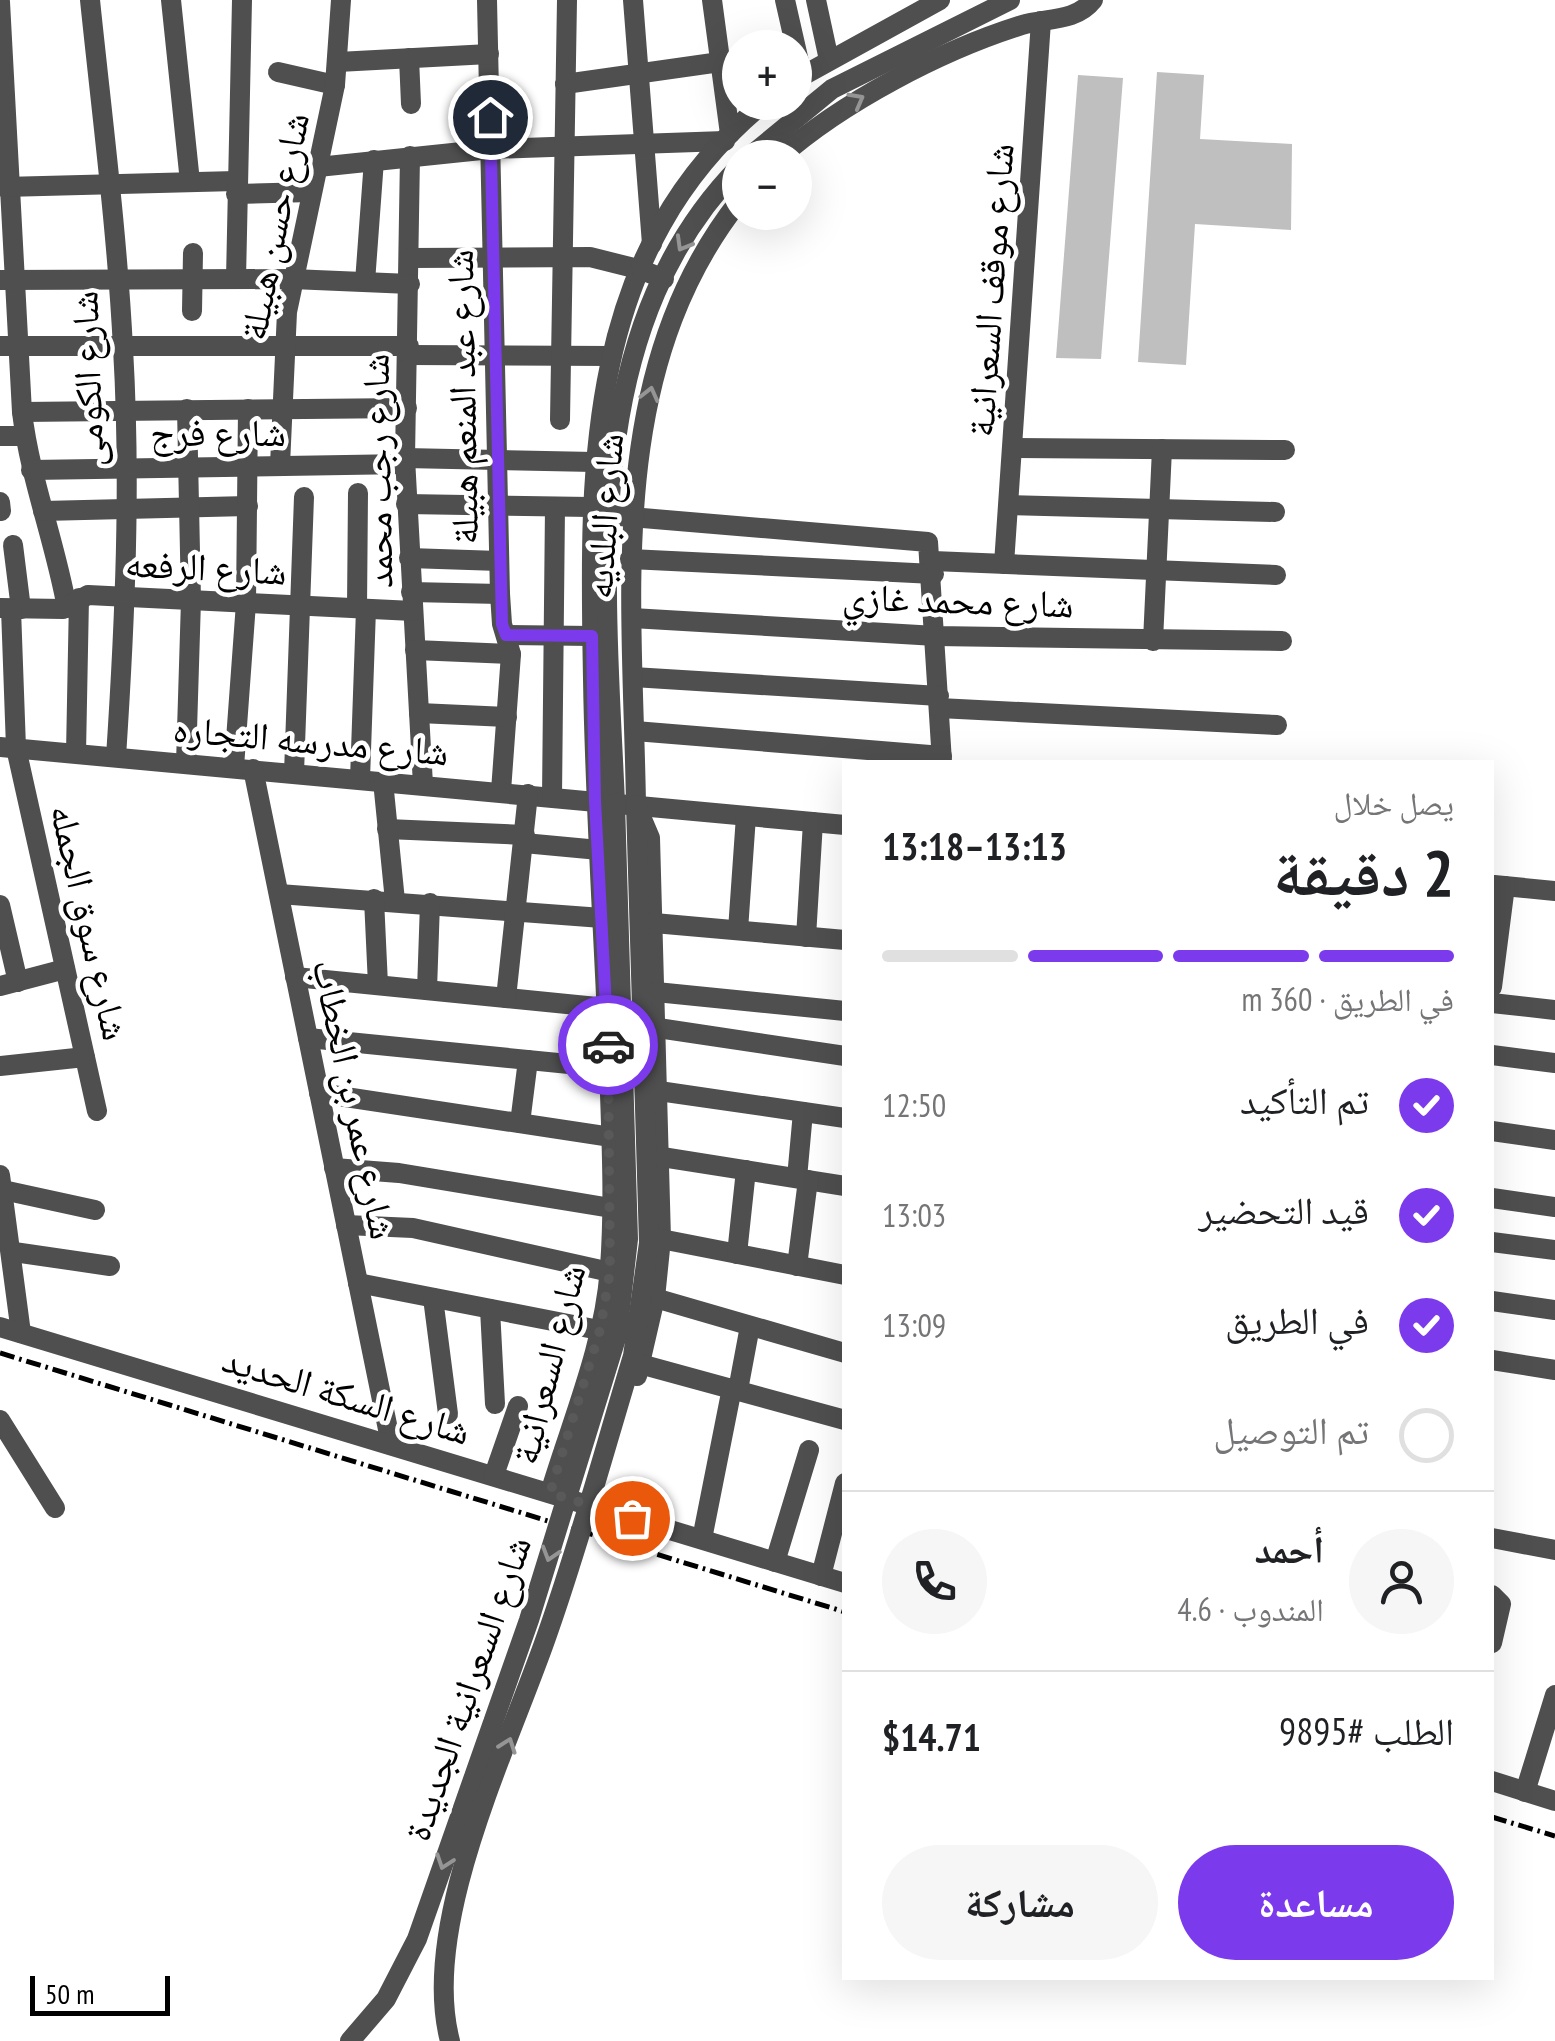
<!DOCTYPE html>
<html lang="ar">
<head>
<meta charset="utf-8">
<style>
  :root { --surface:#fff; --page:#f6f6f6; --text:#202124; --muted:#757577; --line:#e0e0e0; --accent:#7c3aed }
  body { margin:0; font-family:"PT Sans Narrow","Noto Naskh Arabic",sans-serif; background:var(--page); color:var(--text); direction:rtl; height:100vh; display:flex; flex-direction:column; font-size:38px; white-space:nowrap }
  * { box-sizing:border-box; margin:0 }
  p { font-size:32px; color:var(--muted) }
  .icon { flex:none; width:55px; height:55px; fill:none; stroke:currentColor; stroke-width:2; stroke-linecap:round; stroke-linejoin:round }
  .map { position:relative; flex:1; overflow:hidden; direction:ltr }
  .sheet { position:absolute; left:842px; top:760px; width:652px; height:1220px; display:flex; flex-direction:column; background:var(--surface); border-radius:0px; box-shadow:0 10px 40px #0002; direction:rtl }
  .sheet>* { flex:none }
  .buttons { position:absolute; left:722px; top:30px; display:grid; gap:20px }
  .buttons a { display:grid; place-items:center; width:90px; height:90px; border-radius:50%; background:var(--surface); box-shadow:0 10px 40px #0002; font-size:50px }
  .scale { position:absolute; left:30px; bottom:25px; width:140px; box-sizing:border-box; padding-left:10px; border:5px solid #000; border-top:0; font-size:28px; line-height:35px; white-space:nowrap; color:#000; -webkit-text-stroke:8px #fff; paint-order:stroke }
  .pin { position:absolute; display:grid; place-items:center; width:85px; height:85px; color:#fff; margin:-42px; border:5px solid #fff; border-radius:50%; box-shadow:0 2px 10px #0007 }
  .courier { position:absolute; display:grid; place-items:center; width:100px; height:100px; margin:-50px; border:8px solid #7c3aed; border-radius:50%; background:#fff; color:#222; box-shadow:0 2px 12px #0007 }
  .head em { font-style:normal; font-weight:700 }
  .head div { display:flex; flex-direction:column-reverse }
  .head { display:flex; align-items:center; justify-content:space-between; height:170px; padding:0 40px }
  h1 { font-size:65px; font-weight:700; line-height:75px }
  .bar { display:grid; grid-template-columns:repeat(4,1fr); gap:15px 10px; align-content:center; height:120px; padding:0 40px }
  .bar i { height:12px; border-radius:8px; background:var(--line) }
  .bar .on { background:var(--accent) }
  .bar p { grid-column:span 4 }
  .line { display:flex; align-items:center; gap:25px; padding:0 40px; border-top:2px solid var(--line) }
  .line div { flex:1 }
  .round { display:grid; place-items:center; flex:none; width:105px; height:105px; border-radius:52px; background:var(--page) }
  ol { padding:0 40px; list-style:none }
  li { display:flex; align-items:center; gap:30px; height:110px }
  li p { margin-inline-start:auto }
  li .icon { padding:10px; border-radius:50%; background:var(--accent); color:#fff; stroke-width:4 }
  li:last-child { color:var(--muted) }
  li i { width:55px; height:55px; border:5px solid var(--line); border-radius:50% }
  .cta { display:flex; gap:20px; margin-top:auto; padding:20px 40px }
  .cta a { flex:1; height:115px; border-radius:60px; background:var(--accent); color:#fff; font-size:40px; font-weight:700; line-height:115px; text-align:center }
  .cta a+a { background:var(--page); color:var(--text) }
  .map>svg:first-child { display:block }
  .building { fill:#bfbfbf }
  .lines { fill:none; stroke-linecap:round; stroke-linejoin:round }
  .minor { stroke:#4f4f4f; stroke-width:20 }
  .tertiary { stroke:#4f4f4f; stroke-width:20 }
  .rail { stroke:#000; stroke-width:5; stroke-dasharray:15 5 2.5 5; stroke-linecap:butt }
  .tertiary-bridge { stroke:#4f4f4f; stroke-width:20 }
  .oneway { stroke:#959595 }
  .done { stroke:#595959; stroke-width:10; stroke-dasharray:0 18 }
  .route { stroke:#7c3aed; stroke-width:12 }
  .labels { text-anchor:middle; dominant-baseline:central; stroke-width:9; stroke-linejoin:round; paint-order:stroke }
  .street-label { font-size:38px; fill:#000; stroke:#fff }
</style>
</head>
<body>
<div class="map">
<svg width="1555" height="2041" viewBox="0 0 1555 2041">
  <rect width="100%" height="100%" fill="#fff"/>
  <g class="building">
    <path d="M1157,72L1204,75L1200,139L1292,144L1291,230L1195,224L1186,365L1138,362Z"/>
    <path d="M1078,75L1123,78L1101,359L1056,358Z"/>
  </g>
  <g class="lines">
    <g class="minor">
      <path d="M90,0C102,116 117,231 123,348C131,484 125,620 116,757"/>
      <path d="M171,0L190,182"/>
      <path d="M487,0L500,594L502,624L511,654L501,791"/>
      <path d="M633,0L652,244"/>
      <path d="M712,0L730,134"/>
      <path d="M785,0L802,75"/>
      <path d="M816,0L829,60"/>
      <path d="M0,2L22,412C30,479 55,541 67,608"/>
      <path d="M409,58L411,104"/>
      <path d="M338,62L489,54"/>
      <path d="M278,72L335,85"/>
      <path d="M795,80L940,0"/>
      <path d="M565,84L720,62"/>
      <path d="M410,156L405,458L423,785"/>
      <path d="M318,167L491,149L725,141"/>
      <path d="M4,187L236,181"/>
      <path d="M236,194L311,192"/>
      <path d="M410,258L590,257L642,270"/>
      <path d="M236,279L242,0"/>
      <path d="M0,280L292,279L410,284"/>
      <path d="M365,282L374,160"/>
      <path d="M192,311L193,253"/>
      <path d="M0,346H409"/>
      <path d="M409,355L611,356"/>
      <path d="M22,412L407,408"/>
      <path d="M560,420L567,0"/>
      <path d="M0,436H25"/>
      <path d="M1013,448L1285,450"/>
      <path d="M405,458L594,462"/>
      <path d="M280,465L287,312L335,85L341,0"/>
      <path d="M31,470L406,464"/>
      <path d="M0,502L1,511"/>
      <path d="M406,504L590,507"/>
      <path d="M1009,505L1275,512"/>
      <path d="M43,511L248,506"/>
      <path d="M607,515L928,542L942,762"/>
      <path d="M13,545L21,609"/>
      <path d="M409,558L499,561"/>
      <path d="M630,559L934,574"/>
      <path d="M933,561L1276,575"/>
      <path d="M1004,564L1041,21"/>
      <path d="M411,592L500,594"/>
      <path d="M0,608L63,609L88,595L413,611"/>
      <path d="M357,608L358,493"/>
      <path d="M11,609L16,748L97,1111"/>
      <path d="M632,618L936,636L1282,641"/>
      <path d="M506,635L592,636"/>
      <path d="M1153,641L1162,449"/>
      <path d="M415,650L511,654"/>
      <path d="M633,677L939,696"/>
      <path d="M939,708L1277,725"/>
      <path d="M419,713L507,717"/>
      <path d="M635,731L942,756"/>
      <path d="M0,747L845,825"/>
      <path d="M76,753L79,598"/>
      <path d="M186,763L191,600L187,409"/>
      <path d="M234,767L246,603L248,409"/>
      <path d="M253,769L391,1444"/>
      <path d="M294,773L304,497"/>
      <path d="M360,779L366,609"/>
      <path d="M383,781L395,901"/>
      <path d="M552,797L555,507"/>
      <path d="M636,805L650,838L661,1239L655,1298L637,1376"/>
      <path d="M387,829L525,835"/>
      <path d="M524,843L599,850"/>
      <path d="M1494,885L1555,891"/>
      <path d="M279,894L602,918"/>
      <path d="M374,899L378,985"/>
      <path d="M0,905L18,982"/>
      <path d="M654,923L845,940"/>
      <path d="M738,930L746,816"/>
      <path d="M806,937L813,822"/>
      <path d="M295,977L607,1008"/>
      <path d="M0,986L65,969"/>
      <path d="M1492,987L1505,886"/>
      <path d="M427,990L430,903"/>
      <path d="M656,992L845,1011"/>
      <path d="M506,998L528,794"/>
      <path d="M1492,1003L1555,1010"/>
      <path d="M658,1028L845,1056"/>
      <path d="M308,1038L609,1068"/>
      <path d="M1492,1055L1555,1063"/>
      <path d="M0,1066L85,1057"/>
      <path d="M659,1091L845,1118"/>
      <path d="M319,1093L611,1137"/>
      <path d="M520,1123L528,1060"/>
      <path d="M1492,1131L1555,1140"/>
      <path d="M662,1157L845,1186"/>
      <path d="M334,1168L399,1173L611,1208"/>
      <path d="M0,1175L21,1333"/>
      <path d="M797,1178L803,1112"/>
      <path d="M3,1190L95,1210"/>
      <path d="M1492,1198L1555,1207"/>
      <path d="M346,1225L413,1228L610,1272"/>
      <path d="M661,1239L845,1275"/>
      <path d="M1492,1242L1555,1250"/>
      <path d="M14,1252L110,1266"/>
      <path d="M737,1254L746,1170"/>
      <path d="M797,1266L808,1180"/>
      <path d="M358,1283L599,1330"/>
      <path d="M433,1298L448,1414"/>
      <path d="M655,1298L845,1353"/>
      <path d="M1492,1301L1555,1310"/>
      <path d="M490,1309L495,1404"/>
      <path d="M0,1327L845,1583"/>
      <path d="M1492,1360L1555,1370"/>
      <path d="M640,1364L845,1420"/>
      <path d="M738,1390L750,1326"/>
      <path d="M0,1420L55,1508"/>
      <path d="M494,1475L518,1406"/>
      <path d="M550,1493C572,1420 605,1344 610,1267C615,1200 611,1131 609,1064C604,935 595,807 593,679C589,468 584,250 765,102"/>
      <path d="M1492,1538L1555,1550"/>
      <path d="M702,1539L732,1388"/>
      <path d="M775,1562L809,1450"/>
      <path d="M821,1576L845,1483"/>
      <path d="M1492,1595L1501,1604L1492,1643"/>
      <path d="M1492,1781L1555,1801"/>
      <path d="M1525,1792L1555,1695"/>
    </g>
    <g class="tertiary">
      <path d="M748,158L832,89L1010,0"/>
      <path d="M779,158C842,102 942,50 1022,25C1046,18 1076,22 1093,0"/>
      <path d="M642,270L664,279"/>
      <path d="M615,803C606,590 576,333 740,166"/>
      <path d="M636,805C633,600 603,373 740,200"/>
    </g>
    <g class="rail">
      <path d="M0,1353L845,1612"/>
      <path d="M1492,1817L1555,1836"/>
    </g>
    <g class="tertiary-bridge">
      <path d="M350,2041L386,1999L417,1939L529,1620L617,1335L628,1239L615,803"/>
      <path d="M450,2041C419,1924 509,1746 548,1632C580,1541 605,1448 633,1356L649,1243L636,805"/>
    </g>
  </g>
  <defs><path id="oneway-chevron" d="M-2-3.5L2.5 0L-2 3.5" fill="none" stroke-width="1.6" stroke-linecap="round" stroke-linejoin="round" transform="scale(2.5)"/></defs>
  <g class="oneway">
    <use href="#oneway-chevron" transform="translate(857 100) rotate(-29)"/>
    <use href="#oneway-chevron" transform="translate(683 244) rotate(120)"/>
    <use href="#oneway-chevron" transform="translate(650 394) rotate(-76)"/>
    <use href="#oneway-chevron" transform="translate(550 1554) rotate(107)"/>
    <use href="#oneway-chevron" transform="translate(508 1745) rotate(-70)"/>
    <use href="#oneway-chevron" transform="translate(444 1862) rotate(109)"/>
  </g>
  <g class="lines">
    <path class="done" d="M608,1045L610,1272L600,1330L550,1493L632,1518"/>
    <path class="route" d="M490,117L502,624L506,635L592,636L595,801L608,1045"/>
  </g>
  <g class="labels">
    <g class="street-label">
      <text transform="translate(273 226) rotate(-79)">شارع حسن هبيلة</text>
      <text transform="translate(989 290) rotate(-86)">شارع موقف السعرانية</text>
      <text transform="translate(86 379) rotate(-92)">شارع الكومى</text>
      <text transform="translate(461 397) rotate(-91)">شارع عبد المنعم هبيلة</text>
      <text x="218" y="431">شارع فرج</text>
      <text transform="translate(376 471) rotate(-91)">شارع رجب محمد</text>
      <text transform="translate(603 516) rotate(-86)">شارع البلديه</text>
      <text transform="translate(206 566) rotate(3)">شارع الرفعه</text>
      <text transform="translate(958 599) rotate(2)">شارع محمد غازي</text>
      <text transform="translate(311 739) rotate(5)">شارع مدرسه التجاره</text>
      <text transform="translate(91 922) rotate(77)">شارع سوق الجمله</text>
      <text transform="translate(356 1099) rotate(78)">شارع عمر بن الخطاب</text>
      <text transform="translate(547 1364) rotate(-76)">شارع السعرانية</text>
      <text transform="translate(347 1394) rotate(17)">شارع السكة الحديد</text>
      <text transform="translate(466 1688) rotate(-71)">شارع السعرانية الجديدة</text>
    </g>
  </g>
</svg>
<div class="buttons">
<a>+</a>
<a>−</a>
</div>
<div class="scale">50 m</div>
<div class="pin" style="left:632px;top:1518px;background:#ea580c"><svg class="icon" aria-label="bag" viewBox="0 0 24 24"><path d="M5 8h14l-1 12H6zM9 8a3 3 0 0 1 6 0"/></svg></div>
<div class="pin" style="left:490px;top:117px;background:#1f2937"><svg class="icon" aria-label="home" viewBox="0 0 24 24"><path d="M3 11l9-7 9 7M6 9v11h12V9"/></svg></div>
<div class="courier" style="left:608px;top:1045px"><svg class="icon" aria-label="car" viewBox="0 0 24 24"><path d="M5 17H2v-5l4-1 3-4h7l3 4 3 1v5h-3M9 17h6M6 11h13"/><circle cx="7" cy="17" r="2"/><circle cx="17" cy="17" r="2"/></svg></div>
<section class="sheet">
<div class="head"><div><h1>2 دقيقة</h1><p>يصل خلال</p></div><em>13:13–13:18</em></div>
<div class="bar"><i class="on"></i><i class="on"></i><i class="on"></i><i></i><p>في الطريق · 360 m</p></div>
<ol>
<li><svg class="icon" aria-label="check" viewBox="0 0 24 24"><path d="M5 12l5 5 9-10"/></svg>تم التأكيد<p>12:50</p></li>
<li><svg class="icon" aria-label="check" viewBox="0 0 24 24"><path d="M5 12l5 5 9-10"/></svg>قيد التحضير<p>13:03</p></li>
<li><svg class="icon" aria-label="check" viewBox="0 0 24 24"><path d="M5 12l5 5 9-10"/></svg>في الطريق<p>13:09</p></li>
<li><i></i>تم التوصيل</li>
</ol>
<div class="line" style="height:180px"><a class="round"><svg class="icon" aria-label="person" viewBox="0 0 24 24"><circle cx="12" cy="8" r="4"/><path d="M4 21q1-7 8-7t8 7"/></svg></a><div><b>أحمد</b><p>المندوب · 4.6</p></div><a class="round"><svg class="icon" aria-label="phone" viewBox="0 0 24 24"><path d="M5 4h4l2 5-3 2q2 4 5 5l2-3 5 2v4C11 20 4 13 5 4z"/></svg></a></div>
<div class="line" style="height:130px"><div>الطلب #9895</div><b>$14.71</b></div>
<div class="cta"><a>مساعدة</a><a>مشاركة</a></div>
</section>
</div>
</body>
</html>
